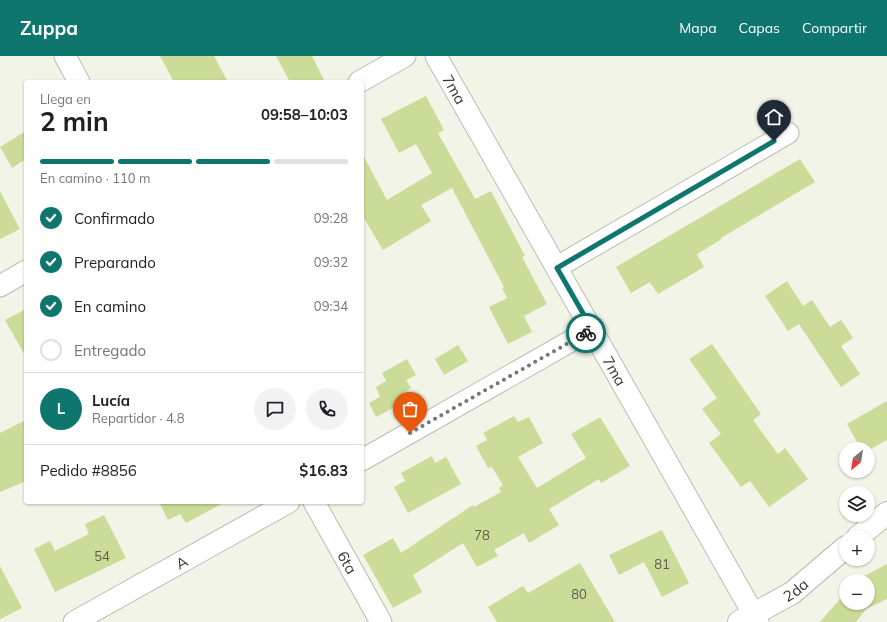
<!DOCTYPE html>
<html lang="es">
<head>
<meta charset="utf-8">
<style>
  :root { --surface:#fff; --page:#f2f2f2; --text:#202124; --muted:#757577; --line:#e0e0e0; --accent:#0f766e }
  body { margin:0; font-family:Mulish,sans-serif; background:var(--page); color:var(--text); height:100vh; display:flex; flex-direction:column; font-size:15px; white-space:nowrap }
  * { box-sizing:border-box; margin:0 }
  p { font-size:13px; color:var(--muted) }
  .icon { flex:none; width:22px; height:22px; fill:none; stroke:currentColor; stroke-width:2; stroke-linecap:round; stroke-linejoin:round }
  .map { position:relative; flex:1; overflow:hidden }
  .drawer { position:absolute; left:24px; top:24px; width:340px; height:424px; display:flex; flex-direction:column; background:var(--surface); border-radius:4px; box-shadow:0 1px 3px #0004 }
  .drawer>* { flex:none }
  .needle { width:26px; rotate:210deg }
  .buttons { position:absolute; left:839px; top:386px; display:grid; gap:8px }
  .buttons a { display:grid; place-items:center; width:36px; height:36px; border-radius:50%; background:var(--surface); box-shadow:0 1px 3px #0004; font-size:20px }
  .pin { position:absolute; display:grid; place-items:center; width:34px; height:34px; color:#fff; margin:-41px -17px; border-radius:50% 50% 50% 0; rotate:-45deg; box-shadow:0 0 4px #0007 }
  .pin .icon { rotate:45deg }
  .courier { position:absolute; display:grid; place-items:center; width:40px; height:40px; margin:-20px; border:3px solid #0f766e; border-radius:50%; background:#fff; color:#222; box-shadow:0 1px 5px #0007 }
  .head em { font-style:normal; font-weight:700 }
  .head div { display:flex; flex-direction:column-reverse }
  .head { display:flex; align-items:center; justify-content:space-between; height:68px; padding:0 16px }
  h1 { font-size:26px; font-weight:700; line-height:30px }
  .bar { display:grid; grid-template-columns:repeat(4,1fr); gap:6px 4px; align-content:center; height:48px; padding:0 16px }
  .bar i { height:5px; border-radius:3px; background:var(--line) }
  .bar .selected { background:var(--accent) }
  .bar p { grid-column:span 4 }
  .line { display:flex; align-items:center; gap:10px; padding:0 16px; border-top:1px solid var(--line) }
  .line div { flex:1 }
  .round { display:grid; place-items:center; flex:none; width:42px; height:42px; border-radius:21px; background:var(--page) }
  ol { padding:0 16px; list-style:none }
  li { display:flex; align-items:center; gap:12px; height:44px }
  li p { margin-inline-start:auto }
  li .icon { padding:4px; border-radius:50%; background:var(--accent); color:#fff; stroke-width:4 }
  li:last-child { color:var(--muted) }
  li i { width:22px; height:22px; border:2px solid var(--line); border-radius:50% }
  header { display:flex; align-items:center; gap:24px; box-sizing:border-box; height:56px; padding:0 20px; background:var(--accent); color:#fff }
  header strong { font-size:19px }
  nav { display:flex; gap:22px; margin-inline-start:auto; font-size:14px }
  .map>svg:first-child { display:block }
  .building { fill:#cbdb98 }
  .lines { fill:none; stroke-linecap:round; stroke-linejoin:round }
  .minor-casing { stroke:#babeb1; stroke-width:23 }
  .tertiary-casing { stroke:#babeb1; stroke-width:24 }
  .minor { stroke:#fff; stroke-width:21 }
  .tertiary { stroke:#fff; stroke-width:22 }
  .done { stroke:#767870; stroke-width:4; stroke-dasharray:0 7.2 }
  .route { stroke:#0f766e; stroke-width:5 }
  .labels { text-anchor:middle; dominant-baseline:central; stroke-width:3.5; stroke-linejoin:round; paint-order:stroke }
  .number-label { font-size:13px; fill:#5a5e4a }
  .street-label { font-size:15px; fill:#343530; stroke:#fff }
</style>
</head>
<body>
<header>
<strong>Zuppa</strong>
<nav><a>Mapa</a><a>Capas</a><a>Compartir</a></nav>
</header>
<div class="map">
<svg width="887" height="566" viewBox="0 0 887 566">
  <rect width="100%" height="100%" fill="#f1f4e7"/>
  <g class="building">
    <path d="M160,0H214L228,26H174Z"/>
    <path d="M276,0H312L325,26H290Z"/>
    <path d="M426,40L444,74L438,77L475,143L491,135L525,200L522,201L547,248L524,260L532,276L508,288L489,251L507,242L502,232L504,231L452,132L421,149L431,165L383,194L362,159V97L387,144L432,117L416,88L399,97L381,63Z"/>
    <path d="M26,75V103L12,112L0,91Z"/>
    <path d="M800,103L815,126L721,182L722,183L697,198L704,211L658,238L650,226L631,237L616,211Z"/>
    <path d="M0,135L20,173L0,183Z"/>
    <path d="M787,225L803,250L812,244L830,271L841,264L853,282L841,290L860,318L841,331L799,268L788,275L765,240Z"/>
    <path d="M26,253V301L5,264Z"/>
    <path d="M712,288L761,358L753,364L778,398L785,392L808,423L769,451L750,425L741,431L709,387L721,378L702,353L717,342L689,303Z"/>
    <path d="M458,289L468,305L444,319L435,303Z"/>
    <path d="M407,303L416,319L406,324L411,332L404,336L408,344L376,361L369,347L380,341L376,331L386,325L382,317Z"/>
    <path d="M887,345V384L871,393H861L847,368Z"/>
    <path d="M514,360L518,366L529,361L543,387L518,401L537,432L586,402L571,378L600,361L630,410L601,427L599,423L549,453L559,469L529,487L524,477L494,494L498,500L477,511L463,487L413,519L422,536L393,552L363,499L393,482L401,497L473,449L474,451L501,436L499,432L503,429L492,411L488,412L476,390L487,384L483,377Z"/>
    <path d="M26,364V425L0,436V377Z"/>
    <path d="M432,400L435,407L446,401L461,428L408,457L394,431L405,425L401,417Z"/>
    <path d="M159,446H225L186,467L180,458L168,464Z"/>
    <path d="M104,459L126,502L55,536L34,493L50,485L55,495L89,478L85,468Z"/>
    <path d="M662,474L689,527L662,541L644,506L619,519L609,499Z"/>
    <path d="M580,507L615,566H497L488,551L523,530L528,537Z"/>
    <path d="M887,508V543L866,553L856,566H820L846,536V547H868V525H855Z"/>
    <path d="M0,510L22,552L0,563Z"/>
  </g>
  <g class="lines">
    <g class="minor-casing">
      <g id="minor">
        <path d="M65,0L79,26"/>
        <path id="s1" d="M436,0L758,566"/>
        <path d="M359,26L405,0"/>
        <path d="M557,211L788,77"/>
        <path d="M0,230L26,215"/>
        <path d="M362,404L592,273"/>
        <path id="s2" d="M314,446L381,566"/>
        <path id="s3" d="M74,566L289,446"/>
      </g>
    </g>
    <g class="tertiary-casing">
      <g id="tertiary">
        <path d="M858,481L887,457"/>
        <path id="s4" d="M739,566L792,537L846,491"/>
      </g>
    </g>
    <use href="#minor" class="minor"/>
    <use href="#tertiary" class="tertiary"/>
  </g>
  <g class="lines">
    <path class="done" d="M410,377L586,277"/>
    <path class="route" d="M586,277L592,273L557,212L774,85"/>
  </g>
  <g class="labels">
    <g class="number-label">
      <text x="482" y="479">78</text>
      <text x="102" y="500">54</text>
      <text x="662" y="508">81</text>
      <text x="579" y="538">80</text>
    </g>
    <g class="street-label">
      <text stroke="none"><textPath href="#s1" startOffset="38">7ma</textPath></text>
      <text stroke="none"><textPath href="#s1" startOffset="362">7ma</textPath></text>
      <text stroke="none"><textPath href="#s3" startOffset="123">A</textPath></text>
      <text stroke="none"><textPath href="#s2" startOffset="69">6ta</textPath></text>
      <text stroke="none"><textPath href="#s4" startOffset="65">2da</textPath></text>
    </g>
  </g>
</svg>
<div class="buttons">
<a><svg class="needle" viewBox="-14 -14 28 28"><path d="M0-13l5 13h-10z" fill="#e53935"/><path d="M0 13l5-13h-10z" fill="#757577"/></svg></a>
<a><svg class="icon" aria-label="layers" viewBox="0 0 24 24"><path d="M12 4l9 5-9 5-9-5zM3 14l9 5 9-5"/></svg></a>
<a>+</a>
<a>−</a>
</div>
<div class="pin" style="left:410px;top:377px;background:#ea580c"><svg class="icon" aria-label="bag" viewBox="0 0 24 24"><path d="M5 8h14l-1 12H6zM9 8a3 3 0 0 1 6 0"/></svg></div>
<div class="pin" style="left:774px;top:85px;background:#1f2937"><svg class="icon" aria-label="home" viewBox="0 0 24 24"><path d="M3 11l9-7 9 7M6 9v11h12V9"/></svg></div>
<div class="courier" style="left:586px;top:277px"><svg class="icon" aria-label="bike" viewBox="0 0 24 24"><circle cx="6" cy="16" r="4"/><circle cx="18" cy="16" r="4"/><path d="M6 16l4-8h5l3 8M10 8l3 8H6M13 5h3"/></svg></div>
<section class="drawer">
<div class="head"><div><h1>2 min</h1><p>Llega en</p></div><em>09:58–10:03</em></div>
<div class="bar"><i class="selected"></i><i class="selected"></i><i class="selected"></i><i></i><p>En camino · 110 m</p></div>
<ol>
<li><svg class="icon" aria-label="check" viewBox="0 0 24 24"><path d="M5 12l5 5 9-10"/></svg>Confirmado<p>09:28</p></li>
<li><svg class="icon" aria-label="check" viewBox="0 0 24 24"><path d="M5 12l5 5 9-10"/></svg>Preparando<p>09:32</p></li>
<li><svg class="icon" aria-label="check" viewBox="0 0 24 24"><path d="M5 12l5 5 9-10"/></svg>En camino<p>09:34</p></li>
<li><i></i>Entregado</li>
</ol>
<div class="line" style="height:72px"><b class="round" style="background:var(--accent);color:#fff">L</b><div><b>Lucía</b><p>Repartidor · 4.8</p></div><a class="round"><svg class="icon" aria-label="chat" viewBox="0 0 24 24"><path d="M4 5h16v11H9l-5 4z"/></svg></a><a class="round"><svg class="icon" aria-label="phone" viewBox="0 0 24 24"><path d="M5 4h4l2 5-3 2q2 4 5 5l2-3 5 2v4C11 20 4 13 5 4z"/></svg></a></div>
<div class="line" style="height:52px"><div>Pedido #8856</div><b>$16.83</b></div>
</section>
</div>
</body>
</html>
